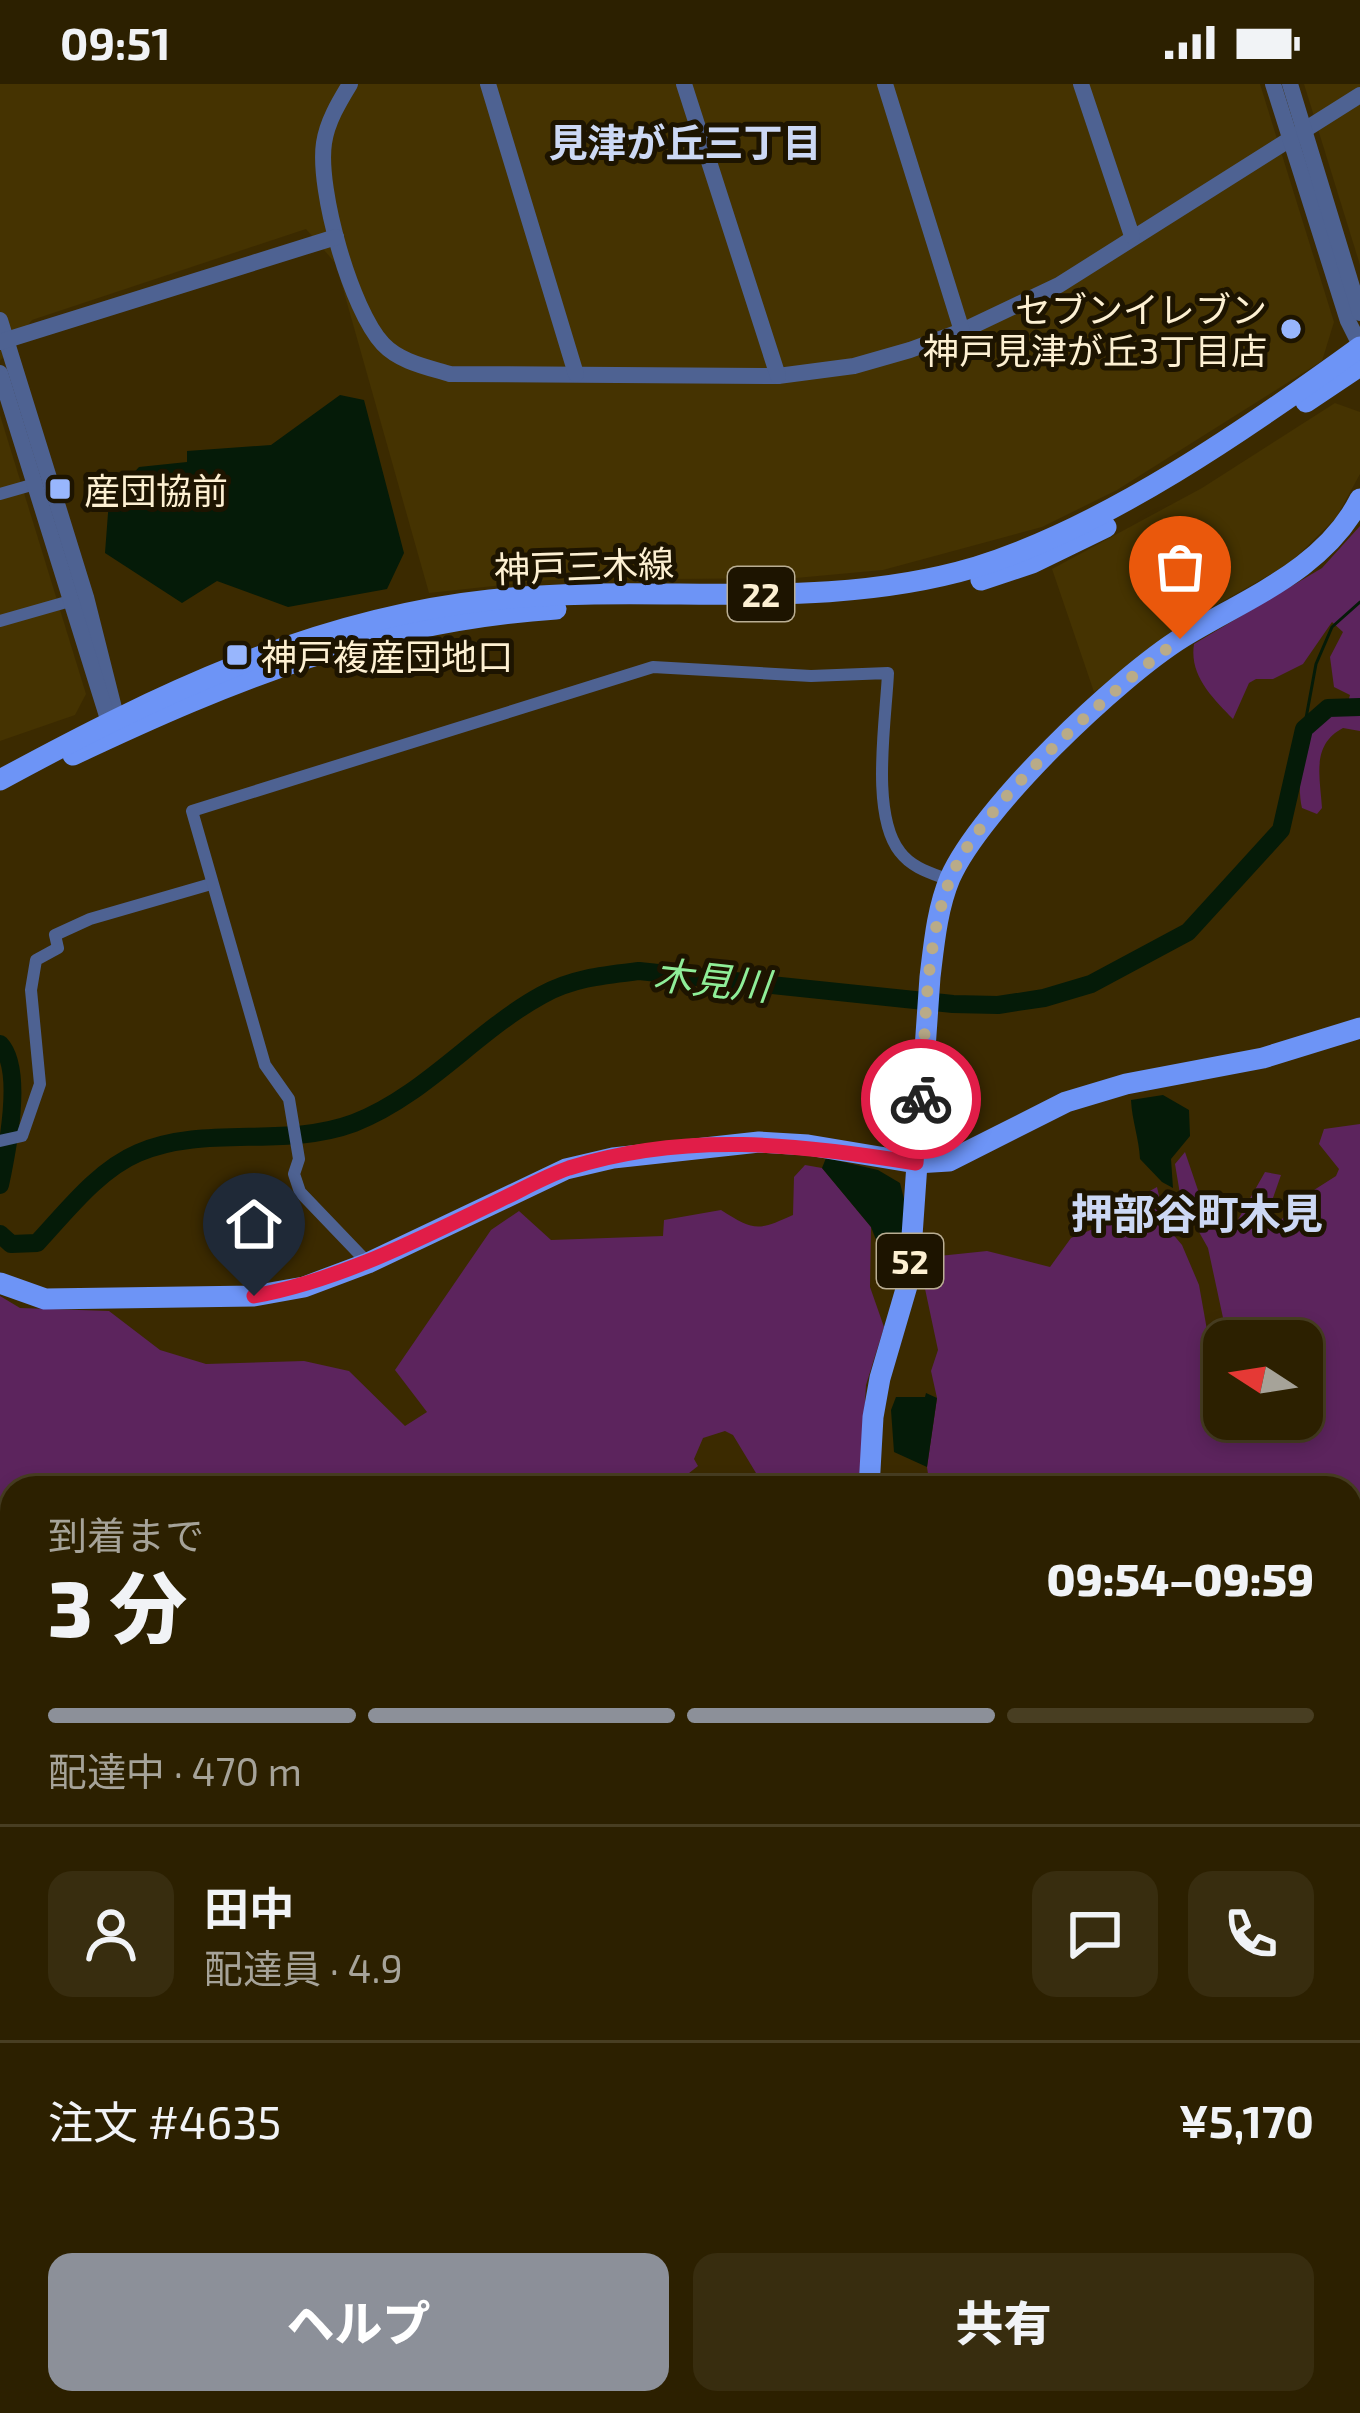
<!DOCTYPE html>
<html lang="ja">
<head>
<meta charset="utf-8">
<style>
  :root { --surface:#2c2000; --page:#382d0f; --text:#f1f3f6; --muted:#a6a399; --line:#483e22; --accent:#8c9099 }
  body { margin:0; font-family:"Exo 2","Noto Sans JP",sans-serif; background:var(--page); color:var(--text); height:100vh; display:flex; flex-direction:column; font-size:45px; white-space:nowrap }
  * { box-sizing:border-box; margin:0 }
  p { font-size:39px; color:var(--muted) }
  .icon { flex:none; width:66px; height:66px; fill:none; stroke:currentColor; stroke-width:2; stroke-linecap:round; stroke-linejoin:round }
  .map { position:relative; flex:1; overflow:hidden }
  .panel { position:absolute; left:0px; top:1392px; width:1362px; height:939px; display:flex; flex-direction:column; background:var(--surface); border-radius:36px 36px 0 0; box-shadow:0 6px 18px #0003,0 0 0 3px var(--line) }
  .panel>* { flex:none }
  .needle { width:78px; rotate:282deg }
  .fabs { position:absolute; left:1203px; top:1236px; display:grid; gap:24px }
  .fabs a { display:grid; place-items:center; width:120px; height:120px; border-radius:24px; background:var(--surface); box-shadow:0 6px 18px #0003,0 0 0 3px var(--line); font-size:60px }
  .pin { position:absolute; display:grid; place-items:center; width:102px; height:102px; color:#fff; margin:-123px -51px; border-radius:50% 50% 50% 0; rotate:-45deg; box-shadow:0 0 12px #0007 }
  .pin .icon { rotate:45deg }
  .courier { position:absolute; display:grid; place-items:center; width:120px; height:120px; margin:-60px; border:9px solid #e11d48; border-radius:50%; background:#fff; color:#222; box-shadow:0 3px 15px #0007 }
  .summary em { font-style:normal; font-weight:800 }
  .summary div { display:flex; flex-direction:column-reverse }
  .summary { display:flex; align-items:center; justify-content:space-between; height:204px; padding:0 48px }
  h1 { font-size:78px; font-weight:800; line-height:90px }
  .bar { display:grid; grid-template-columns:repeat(4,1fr); gap:18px 12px; align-content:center; height:144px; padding:0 48px }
  .bar i { height:15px; border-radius:9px; background:var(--line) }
  .bar .current { background:var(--accent) }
  .bar p { grid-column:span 4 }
  .line { display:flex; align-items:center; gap:30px; padding:0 48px; border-top:3px solid var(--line) }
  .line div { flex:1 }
  .round { display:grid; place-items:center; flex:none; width:126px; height:126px; border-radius:24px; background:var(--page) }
  .action { display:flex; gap:24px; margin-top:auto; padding:24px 48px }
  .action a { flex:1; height:138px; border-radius:24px; background:var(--accent); color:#fff; font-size:48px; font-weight:800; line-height:138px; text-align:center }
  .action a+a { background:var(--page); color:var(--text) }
  .status { display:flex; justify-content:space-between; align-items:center; height:84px; padding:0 60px; background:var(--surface); direction:ltr }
  .status svg { height:33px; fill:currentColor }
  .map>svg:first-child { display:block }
  .built { fill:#453301 }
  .green { fill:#5c245d }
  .water { fill:#051b08 }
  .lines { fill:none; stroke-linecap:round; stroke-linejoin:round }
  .stream { stroke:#051b08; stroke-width:3 }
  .river { stroke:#051b08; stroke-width:18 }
  .minor { stroke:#4e6292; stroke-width:12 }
  .tertiary { stroke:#4e6292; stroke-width:16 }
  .primary { stroke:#6d94f6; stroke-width:21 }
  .done { stroke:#b9ab88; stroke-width:12; stroke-dasharray:0 21.6 }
  .route { stroke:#e11d48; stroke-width:15 }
  .poi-dot { fill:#98b6fd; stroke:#1d1400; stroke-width:4.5 }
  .labels { text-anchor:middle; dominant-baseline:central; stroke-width:10; stroke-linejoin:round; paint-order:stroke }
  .shield { fill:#1d1400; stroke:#baae93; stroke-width:3 }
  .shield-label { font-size:33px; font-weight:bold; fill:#fdf0d2 }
  .poi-label { font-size:36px; fill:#fdf0d2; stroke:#1d1400; text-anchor:start }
  .street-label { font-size:36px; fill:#fdf0d2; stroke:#1d1400 }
  .neighbourhood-label { font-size:39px; font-weight:bold; fill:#ccd8f4; stroke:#1d1400 }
  .water-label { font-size:39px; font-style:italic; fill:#8fee98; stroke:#1d1400 }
  .quarter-label { font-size:42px; font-weight:bold; fill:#ccd8f4; stroke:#1d1400 }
</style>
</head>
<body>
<div class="status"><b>09:51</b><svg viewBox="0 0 49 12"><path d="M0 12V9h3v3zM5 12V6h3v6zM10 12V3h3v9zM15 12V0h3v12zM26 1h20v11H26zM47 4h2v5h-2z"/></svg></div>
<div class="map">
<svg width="1360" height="2329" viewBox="0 0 1360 2329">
  <rect width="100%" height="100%" fill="#3b2a00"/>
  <g class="built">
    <path d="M0,0H1260L1334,238L1322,277L1117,406L1042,443L883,486L796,494L549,496L429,509L336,180L306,145L32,236L0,277Z"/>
    <path d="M1304,0H1360V181Z"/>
    <path d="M1335,319L1360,328V390L1336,434L1289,480L1202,529L1094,608L1052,485L1202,404Z"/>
    <path d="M0,331L86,610L75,631L0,657Z"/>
  </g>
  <g class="green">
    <path d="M1360,442V647L1343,644C1311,661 1320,692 1322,724L1317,730L1302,724C1296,700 1302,647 1326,632C1329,630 1340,628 1345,628L1350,611L1334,603L1330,573L1343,548L1332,538L1303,580L1273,595H1256L1249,599L1233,635C1213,614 1189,592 1194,560L1322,484Z"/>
    <path d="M1360,1040V1856L1350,1853V1404H930L927,1383L937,1314L931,1287L938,1266L924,1200L928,1184L939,1172L987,1167L1050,1183L1071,1154L1130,1130L1135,1115L1157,1103L1166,1142L1182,1161L1199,1201L1212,1274L1224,1281V1335H1302V1257H1228L1208,1164L1181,1116L1175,1080L1185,1068L1202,1118L1235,1141L1265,1088L1281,1091L1267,1131L1281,1136L1303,1113L1336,1092L1339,1085L1319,1060L1324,1045Z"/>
    <path d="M805,1081L822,1084L871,1143L870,1203L884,1243L866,1301L860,1404H765L733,1351L725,1347L703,1354L694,1375L698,1382L670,1404H63L50,1396L42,1404H12V1596L8,1611L12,1625V2081L0,2084V1212L20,1224L109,1227L160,1266L206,1280L304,1277L349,1287L405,1342L427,1328L395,1286L491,1146L519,1127L551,1156L663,1152L664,1136L721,1126C754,1147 758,1147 793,1131L794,1093Z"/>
    <path d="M112,2319H192L194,2329H116Z"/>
    <path d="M263,2319H988L986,2329H257Z"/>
  </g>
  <g class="water">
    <path d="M340,311L364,316L404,469L387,505L288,523L217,497L182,519L105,469L109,416L139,383L187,378V367L271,361Z"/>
    <path d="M1163,1011L1189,1026L1190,1052L1171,1075L1173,1104L1162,1098L1140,1075C1139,1054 1132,1037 1131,1016Z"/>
    <path d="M826,1074L878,1086L900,1099L905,1119L903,1167L888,1170L880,1166L871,1143L822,1084Z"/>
    <path d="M926,1309L937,1314L927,1383L894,1368L891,1326L896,1313H925Z"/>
  </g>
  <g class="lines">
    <path class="stream" d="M1304,645L1316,580L1332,543L1360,518"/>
    <g class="river">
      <path d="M0,960C24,985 7,1068 0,1101"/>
      <path d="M0,1150L11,1160L37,1159C66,1128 98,1086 138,1069C206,1040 284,1065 354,1039C426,1011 476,947 542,911C572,894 605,891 639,887L953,920L998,921L1044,914L1091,900L1188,848L1281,746L1304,645L1328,624L1360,623"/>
    </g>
    <g class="minor">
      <path d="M0,410L35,400"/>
      <path d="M0,537L70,517"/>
      <path d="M0,1057L22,1052L40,1000L31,906L36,876L58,864L55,851L90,835L211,800"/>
      <path d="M368,1179L300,1108L294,1090L299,1075L289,1015L265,981L192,727L653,583L811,592L888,589C886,636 870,730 900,768C912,784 931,789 949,796"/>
      <path d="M0,2165L12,2161"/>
      <path d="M0,2227L12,2223"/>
      <path d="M0,2290L12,2287"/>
      <path d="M81,2329L111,2319"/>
      <path d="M1310,2329L1360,2320"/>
    </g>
    <g class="tertiary">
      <path d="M350,0C339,18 327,38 324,59C317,105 351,226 383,260C400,278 427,283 450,290L778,292L854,282L910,266L962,247L1059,201L1360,11"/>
      <path d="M488,0L576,290"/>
      <path d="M684,0L778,292"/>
      <path d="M885,0L962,247"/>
      <path d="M1081,0L1132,152"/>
      <path d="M1273,0L1348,237L1360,261"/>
      <path d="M1290,0L1360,229"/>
      <path d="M0,236L86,513L119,644"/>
      <path d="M0,258L336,153"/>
      <path d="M0,289L108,635"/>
    </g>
    <g class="primary">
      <path d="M1306,318L1360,282"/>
      <path d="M981,496L1032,479L1106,443"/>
      <path d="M73,671C234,595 376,537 556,525"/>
      <path d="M0,696C155,612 312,535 490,516C652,498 818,530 976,483C1106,443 1250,343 1360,263"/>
      <path d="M0,1199L45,1215L254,1212L304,1203L368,1179L566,1085L613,1074L759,1058L808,1061L916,1079L949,1077L1066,1018L1126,1000L1263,974L1360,944"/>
      <path d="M869,1404L873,1333L880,1294L909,1195L930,893C934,860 937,825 950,794C981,724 1117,594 1183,553C1247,514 1325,485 1360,415"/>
      <path d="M1249,2319L1250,2329"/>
    </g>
  </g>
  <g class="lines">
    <path class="done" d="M921,1015C926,945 924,865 949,798C977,722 1114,604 1180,555"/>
    <path class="route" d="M254,1212C340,1196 415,1157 494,1119C518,1108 543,1093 569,1084C685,1047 799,1060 916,1079L921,1015"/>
  </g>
  <g class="poi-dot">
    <circle cx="1291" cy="245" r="12"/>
    <rect x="48" y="393" width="24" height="24" rx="6"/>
    <rect x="225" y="559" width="24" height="24" rx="6"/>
  </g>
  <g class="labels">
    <g class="shield">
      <rect x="728" y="483" width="66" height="54" rx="9"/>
      <rect x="877" y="1150" width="66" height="54" rx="9"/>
    </g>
    <g class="shield-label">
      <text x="761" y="510">22</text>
      <text x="910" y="1177">52</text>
    </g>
    <g class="poi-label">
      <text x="1267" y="224" text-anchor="end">セブンイレブン<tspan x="1267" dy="41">神戸見津が丘3丁目店</tspan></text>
      <text x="84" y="405">産団協前</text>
      <text x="261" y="571">神戸複産団地口</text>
    </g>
    <g class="street-label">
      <text transform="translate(584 481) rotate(-2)">神戸三木線</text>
    </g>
    <g class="neighbourhood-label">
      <text x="685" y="57">見津が丘三丁目</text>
    </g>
    <g class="water-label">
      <text transform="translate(712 895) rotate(6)">木見川</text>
    </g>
    <g class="quarter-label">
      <text x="1197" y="1128">押部谷町木見</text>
    </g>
  </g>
</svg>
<div class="fabs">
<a><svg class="needle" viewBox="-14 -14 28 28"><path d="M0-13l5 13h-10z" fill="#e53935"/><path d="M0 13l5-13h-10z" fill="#a6a399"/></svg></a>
</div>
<div class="pin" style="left:1180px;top:555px;background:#ea580c"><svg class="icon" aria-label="bag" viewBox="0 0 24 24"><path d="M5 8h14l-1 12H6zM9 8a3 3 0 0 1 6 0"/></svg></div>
<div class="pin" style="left:254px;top:1212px;background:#1f2937"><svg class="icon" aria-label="home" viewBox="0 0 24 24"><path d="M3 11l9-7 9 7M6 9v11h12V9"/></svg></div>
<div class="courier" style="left:921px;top:1015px"><svg class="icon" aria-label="bike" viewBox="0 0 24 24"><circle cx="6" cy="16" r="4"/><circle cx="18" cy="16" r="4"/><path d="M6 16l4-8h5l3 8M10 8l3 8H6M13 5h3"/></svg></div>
<section class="panel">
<div class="summary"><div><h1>3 分</h1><p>到着まで</p></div><em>09:54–09:59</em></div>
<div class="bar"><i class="current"></i><i class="current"></i><i class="current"></i><i></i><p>配達中 · 470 m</p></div>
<div class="line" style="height:216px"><a class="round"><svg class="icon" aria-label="person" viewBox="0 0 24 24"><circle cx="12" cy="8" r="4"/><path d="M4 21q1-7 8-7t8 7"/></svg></a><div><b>田中</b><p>配達員 · 4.9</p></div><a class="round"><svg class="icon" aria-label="chat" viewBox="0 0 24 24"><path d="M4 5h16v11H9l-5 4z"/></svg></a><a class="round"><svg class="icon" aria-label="phone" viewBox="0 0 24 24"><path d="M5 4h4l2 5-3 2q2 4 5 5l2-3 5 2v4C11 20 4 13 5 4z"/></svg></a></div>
<div class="line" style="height:156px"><div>注文 #4635</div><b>¥5,170</b></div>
<div class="action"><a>ヘルプ</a><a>共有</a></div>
</section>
</div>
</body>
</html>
